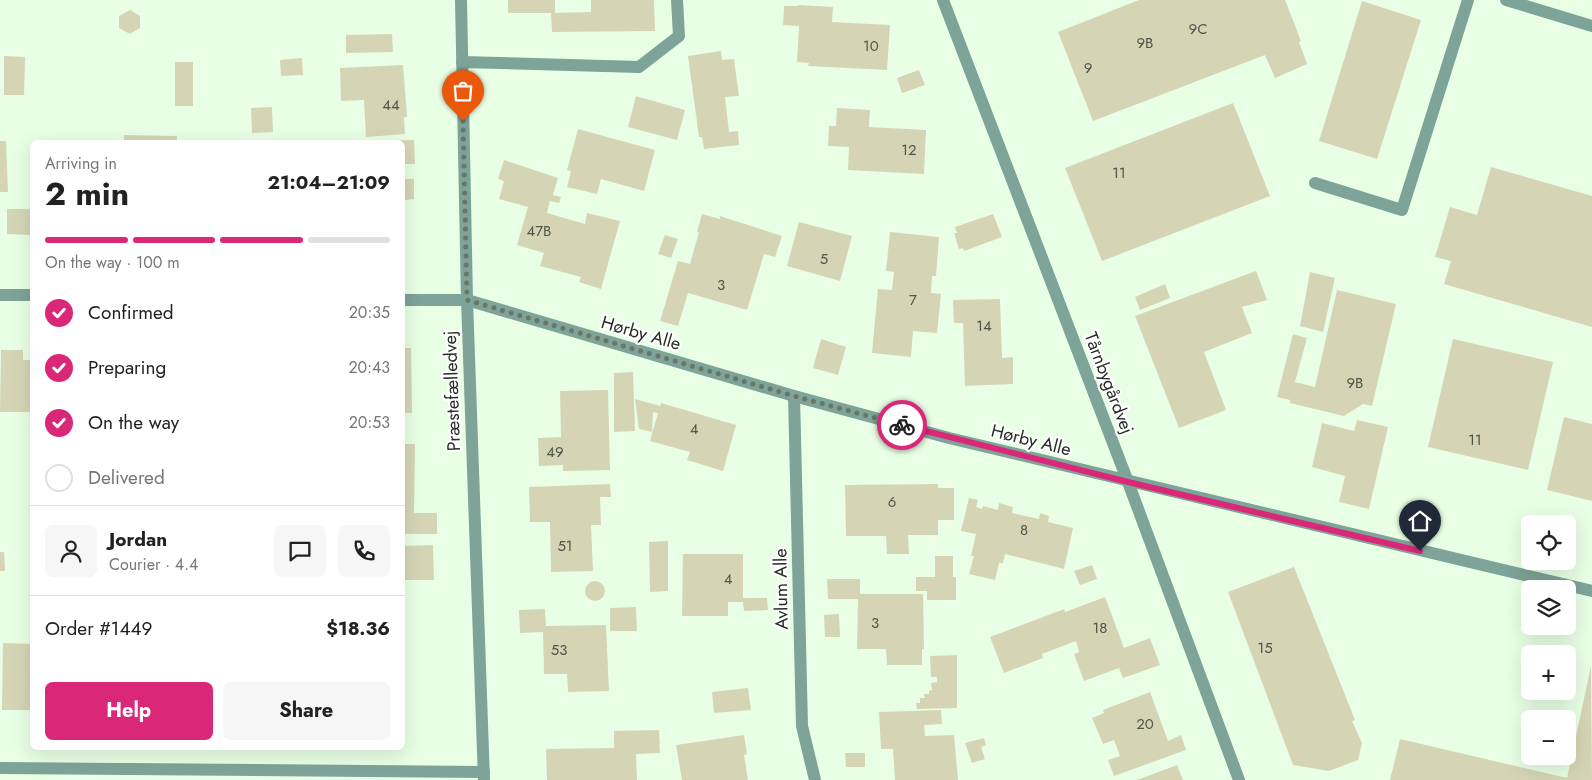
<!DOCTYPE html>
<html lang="en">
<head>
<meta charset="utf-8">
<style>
  :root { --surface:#fff; --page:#f6f6f6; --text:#222; --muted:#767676; --line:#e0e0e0; --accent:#db2777 }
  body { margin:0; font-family:Jost,sans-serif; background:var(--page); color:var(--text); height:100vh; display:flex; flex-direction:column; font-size:19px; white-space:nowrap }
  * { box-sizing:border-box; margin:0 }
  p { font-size:16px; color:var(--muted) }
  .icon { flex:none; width:28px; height:28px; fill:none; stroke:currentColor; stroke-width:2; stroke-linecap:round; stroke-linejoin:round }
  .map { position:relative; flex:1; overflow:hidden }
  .sheet { position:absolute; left:30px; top:140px; width:375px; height:610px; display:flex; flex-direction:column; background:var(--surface); border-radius:8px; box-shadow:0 5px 20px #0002 }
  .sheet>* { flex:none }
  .fabs { position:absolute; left:1521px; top:515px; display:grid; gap:10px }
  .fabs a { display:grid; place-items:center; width:55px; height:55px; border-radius:8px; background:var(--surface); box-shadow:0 5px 20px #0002; font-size:25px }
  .pin { position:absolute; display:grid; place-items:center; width:42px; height:42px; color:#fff; margin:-51px -21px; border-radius:50% 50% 50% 0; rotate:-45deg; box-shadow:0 0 5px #0007 }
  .pin .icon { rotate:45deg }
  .courier { position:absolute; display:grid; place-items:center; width:50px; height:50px; margin:-25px; border:4px solid #db2777; border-radius:50%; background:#fff; color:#222; box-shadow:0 1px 6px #0007 }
  .head em { font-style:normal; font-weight:700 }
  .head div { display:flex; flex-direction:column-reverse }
  .head { display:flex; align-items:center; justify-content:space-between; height:85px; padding:0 15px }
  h1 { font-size:32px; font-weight:700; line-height:38px }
  .bar { display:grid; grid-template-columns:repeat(4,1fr); gap:8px 5px; align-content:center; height:60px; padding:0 15px }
  .bar i { height:6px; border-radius:4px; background:var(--line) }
  .bar .current { background:var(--accent) }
  .bar p { grid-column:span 4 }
  .line { display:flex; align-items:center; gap:12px; padding:0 15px; border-top:1px solid var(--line) }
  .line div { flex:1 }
  .round { display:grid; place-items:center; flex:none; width:52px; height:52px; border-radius:8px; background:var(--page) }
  ol { padding:0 15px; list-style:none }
  li { display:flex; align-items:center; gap:15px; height:55px }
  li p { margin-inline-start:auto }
  li .icon { padding:5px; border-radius:50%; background:var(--accent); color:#fff; stroke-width:4 }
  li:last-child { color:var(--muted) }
  li i { width:28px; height:28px; border:2px solid var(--line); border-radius:50% }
  .action { display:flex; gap:10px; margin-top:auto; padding:10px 15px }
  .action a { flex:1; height:58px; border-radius:8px; background:var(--accent); color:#fff; font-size:20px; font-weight:700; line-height:58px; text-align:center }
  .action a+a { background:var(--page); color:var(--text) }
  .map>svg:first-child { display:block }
  .building { fill:#d5d5b6 }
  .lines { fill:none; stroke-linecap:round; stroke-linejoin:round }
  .minor { stroke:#7ea398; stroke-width:12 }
  .done { stroke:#697667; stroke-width:5; stroke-dasharray:0 9 }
  .route { stroke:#db2777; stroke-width:6 }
  .labels { text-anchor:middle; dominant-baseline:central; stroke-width:4.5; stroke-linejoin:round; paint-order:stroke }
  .number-label { font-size:15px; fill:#505648 }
  .street-label { font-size:18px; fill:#242c23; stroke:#fff }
</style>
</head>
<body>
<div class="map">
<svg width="1592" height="780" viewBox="0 0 1592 780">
  <rect width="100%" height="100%" fill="#e8ffe5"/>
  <g class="building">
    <path d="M508,0H555V13L591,12V0H654L655,31L552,32L551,13H508Z"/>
    <path d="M1139,0H1285L1301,41L1299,42L1307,64L1275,78L1265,55L1093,121L1058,32Z"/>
    <path d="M1362,1L1421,20L1377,159L1319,141Z"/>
    <path d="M798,5L833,7L832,22L890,25L887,70L808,66L809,63L797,62L799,26L783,25L784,6H798Z"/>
    <path d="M130,10L140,16V28L130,34L119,28V16Z"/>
    <path d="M392,34L393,52L346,53V35Z"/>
    <path d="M721,51L722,60L734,59L739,96L725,97L729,132L738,131L739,145L704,149L702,137H699L688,56Z"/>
    <path d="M4,56L25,57L24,95H4Z"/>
    <path d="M302,58L303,75L281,76L280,60Z"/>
    <rect x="175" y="62" width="18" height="44"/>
    <path d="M403,65L407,117H404L405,134L366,137L364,100L341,101L340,68Z"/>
    <path d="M919,70L925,85L902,93L897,78Z"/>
    <path d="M636,96L685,110L677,140L628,127Z"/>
    <path d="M1233,103L1270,196L1102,261L1065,168Z"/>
    <path d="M272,107L273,132L252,133L251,108Z"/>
    <path d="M837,108L870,110L869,127L926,130L924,174L848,170L849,147L828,146L829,126H836Z"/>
    <path d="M578,129L655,150L644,191L601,179L597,194L567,187L571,171L567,170Z"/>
    <path d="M124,135L177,136V142H124Z"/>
    <path d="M414,140L415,164H402V142H379V141Z"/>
    <path d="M0,141H6L8,192H0Z"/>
    <path d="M504,160L558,178L553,195L561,197L559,203L550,201L547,213L585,224L587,213L620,221L601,289L579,282L581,277L540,266L544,253L517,245L528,207L499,199L504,181L498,179Z"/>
    <path d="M1491,167L1592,196V327L1444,284L1451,261L1435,257L1450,207L1477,215Z"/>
    <path d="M402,179H414V199L405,200V237H402Z"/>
    <path d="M7,209H32V235L7,234Z"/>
    <path d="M702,214L720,219V216L782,236L775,257L764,254L747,310L688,293L678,326L660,321L678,261L690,264L699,232H697Z"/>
    <path d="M993,214L1002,237L964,251L963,248L959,249L954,233H957L955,227Z"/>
    <path d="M799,222L852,236L840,281L787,266Z"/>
    <path d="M890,232L939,237L936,276H932L931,293L941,294L937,333L913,331L911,357L872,353L878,289L892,290L894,272L886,271Z"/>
    <path d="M665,235L678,239L671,258L658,254Z"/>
    <path d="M1256,271L1267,300L1242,307L1252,333L1204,352L1226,410L1179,428L1135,316Z"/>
    <path d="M1310,272L1335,278L1323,332L1300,326Z"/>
    <path d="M1165,284L1170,298L1140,310L1135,297Z"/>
    <path d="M1337,290L1396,304L1372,406L1363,404L1344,416L1290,403V400L1277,397L1293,334L1307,338L1295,382L1315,387Z"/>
    <path d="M1000,299L1002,358L1013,357V384L965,386L963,323H954L953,300Z"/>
    <path d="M821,339L846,347L838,375L813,368Z"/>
    <path d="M1453,339L1553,362L1528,470L1428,447Z"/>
    <path d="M402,348H411L412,413H402Z"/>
    <path d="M1,350H23V360H32V412H0Z"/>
    <path d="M633,372L635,431L614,432V373Z"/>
    <path d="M608,390L610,470L563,471V465L539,466L538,438L561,437L560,391Z"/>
    <path d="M635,399L660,406L661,403L736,425L723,471L687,460L690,452L650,441L658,413L653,412L652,432L639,429Z"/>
    <path d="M1564,417L1592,424V501L1547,490Z"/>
    <path d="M1357,420L1388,427L1369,509L1339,502L1345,476L1312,467L1322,423L1354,431Z"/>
    <path d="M402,444H415L414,513H437V534H402Z"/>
    <path d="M610,484L611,497H600L601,525H591L593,571L551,572L550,522H530L529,487Z"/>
    <path d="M938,484V488H954V520H938V535H908L909,554H887L886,536H846L845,485Z"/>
    <path d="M969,498L978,500L976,507L982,509L983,506L998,510L999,503L1013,507L1012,513L1039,519L1040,513L1049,516L1048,522L1073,528L1064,569L1005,554L1003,563H999L995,580L969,574L974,556H971L976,534L961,531Z"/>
    <path d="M668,541V591L650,592L649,542Z"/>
    <path d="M433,545L434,580H402V546Z"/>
    <path d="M0,552H4L5,571H0Z"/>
    <path d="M683,554H743V598H767L768,610L744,611L743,602H728V616H682Z"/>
    <path d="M935,556H953V577H956V600H927V591H916V577H935Z"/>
    <path d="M1092,565L1097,579L1080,585L1074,571Z"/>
    <path d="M1294,567L1355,720L1352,721L1362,743L1358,760L1329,771L1293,765L1228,592Z"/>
    <path d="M827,579H860V594H923L924,649H922V665H887L886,649H857L858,599H828Z"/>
    <circle cx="595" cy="591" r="10"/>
    <path d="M1105,597L1124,648L1150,638L1160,665L1123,678L1119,668L1084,681L1074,654L1079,652L1076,641L1042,654L1043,658L1004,673L990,637L1064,609L1065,612Z"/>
    <path d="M636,607L637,631H610V608Z"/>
    <path d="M545,609L546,626L606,625L609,691L568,692L567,674H544L543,632L520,633L519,610Z"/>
    <path d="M839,614L840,637H825L824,615Z"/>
    <path d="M3,643L32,644V710H2Z"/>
    <rect x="402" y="649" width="2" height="47"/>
    <path d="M957,655V708L917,709L916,703H920V698H925L924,694H929V691L932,690L931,683L937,682V677H931L930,656Z"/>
    <path d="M1591,666L1592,780H1390L1400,739L1567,778Z"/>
    <path d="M748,688L751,710L714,713L712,692Z"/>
    <path d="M1150,692L1168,741L1181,735L1186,750L1114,776L1108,760L1120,756L1114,740L1103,744L1092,718L1104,713L1103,710Z"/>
    <path d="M941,710L942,724L924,725L925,736L954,735L958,780H895L893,749H881L879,712Z"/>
    <path d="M659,730L660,753L636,754L637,780H547L546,749L614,748V731Z"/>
    <path d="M744,735L747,754L744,755L748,780H682L676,745Z"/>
    <path d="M984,738L986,745L981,747L985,759L972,763L965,743Z"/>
    <path d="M845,753H865V767H846Z"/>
    <path d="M1177,765L1183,780H1137Z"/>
  </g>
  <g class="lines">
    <g class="minor">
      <path d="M461,0L467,300L484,780"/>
      <path d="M943,0L1128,482L1239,780"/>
      <path d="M1506,0L1592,26"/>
      <path d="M462,62L639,67L679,36L677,0"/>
      <path d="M1315,183L1402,210L1468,0"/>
      <path d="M0,295H32"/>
      <path d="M402,300H467L794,396L949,438L1592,591"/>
      <path d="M794,396L802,726L815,780"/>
      <path d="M0,768L484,772"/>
    </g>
  </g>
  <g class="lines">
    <path class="done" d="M463,121L467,300L794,396L902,425"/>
    <path class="route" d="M902,425L1128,482L1420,551"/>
  </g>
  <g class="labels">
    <g class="number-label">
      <text x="1198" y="29">9C</text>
      <text x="1145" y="43">9B</text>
      <text x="871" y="46">10</text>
      <text x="1088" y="68">9</text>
      <text x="391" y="105">44</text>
      <text x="909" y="150">12</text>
      <text x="1119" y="173">11</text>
      <text x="539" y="231">47B</text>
      <text x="824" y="259">5</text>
      <text x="721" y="285">3</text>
      <text x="913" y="300">7</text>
      <text x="984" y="326">14</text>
      <text x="1355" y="383">9B</text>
      <text x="694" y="429">4</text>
      <text x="1475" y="440">11</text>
      <text x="555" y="452">49</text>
      <text x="892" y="502">6</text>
      <text x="1024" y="530">8</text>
      <text x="565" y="546">51</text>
      <text x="728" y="579">4</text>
      <text x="875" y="623">3</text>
      <text x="1100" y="628">18</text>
      <text x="1265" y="648">15</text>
      <text x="559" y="650">53</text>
      <text x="1145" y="724">20</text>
    </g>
    <g class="street-label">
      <text transform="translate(641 333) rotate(16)">Hørby Alle</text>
      <text transform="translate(1109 383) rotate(69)">Tårnbygårdvej</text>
      <text transform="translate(452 391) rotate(-92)">Præstefælledvej</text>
      <text transform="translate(1031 440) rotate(14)">Hørby Alle</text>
      <text transform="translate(781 589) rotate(-91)">Avlum Alle</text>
    </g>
  </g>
</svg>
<div class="fabs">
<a><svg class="icon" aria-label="locate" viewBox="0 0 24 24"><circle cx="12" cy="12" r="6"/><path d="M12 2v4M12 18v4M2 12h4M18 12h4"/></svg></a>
<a><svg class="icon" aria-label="layers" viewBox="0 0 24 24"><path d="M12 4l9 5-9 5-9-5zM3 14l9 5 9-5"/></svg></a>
<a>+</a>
<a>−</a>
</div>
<div class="pin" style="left:463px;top:121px;background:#ea580c"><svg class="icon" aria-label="bag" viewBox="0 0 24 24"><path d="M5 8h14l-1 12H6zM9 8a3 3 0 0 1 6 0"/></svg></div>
<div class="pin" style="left:1420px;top:551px;background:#1f2937"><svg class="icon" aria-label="home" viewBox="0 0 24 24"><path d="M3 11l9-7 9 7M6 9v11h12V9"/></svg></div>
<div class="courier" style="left:902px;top:425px"><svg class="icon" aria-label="bike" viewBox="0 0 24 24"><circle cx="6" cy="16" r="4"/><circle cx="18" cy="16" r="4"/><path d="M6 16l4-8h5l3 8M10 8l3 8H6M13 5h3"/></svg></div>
<section class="sheet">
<div class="head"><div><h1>2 min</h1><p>Arriving in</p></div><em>21:04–21:09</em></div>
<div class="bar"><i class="current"></i><i class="current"></i><i class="current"></i><i></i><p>On the way · 100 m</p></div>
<ol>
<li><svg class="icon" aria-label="check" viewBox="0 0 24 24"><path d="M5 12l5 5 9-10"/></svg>Confirmed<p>20:35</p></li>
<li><svg class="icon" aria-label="check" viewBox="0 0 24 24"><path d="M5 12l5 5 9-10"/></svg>Preparing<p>20:43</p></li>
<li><svg class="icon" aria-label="check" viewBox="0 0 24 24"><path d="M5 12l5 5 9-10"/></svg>On the way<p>20:53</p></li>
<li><i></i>Delivered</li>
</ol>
<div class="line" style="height:90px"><a class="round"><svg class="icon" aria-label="person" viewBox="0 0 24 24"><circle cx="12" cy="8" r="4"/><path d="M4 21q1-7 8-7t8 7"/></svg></a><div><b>Jordan</b><p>Courier · 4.4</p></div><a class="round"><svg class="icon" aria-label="chat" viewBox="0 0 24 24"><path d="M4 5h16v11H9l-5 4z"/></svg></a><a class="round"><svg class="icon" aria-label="phone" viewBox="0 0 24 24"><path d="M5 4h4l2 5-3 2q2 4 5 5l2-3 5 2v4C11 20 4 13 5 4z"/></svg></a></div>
<div class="line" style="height:65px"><div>Order #1449</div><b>$18.36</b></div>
<div class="action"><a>Help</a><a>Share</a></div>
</section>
</div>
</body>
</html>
